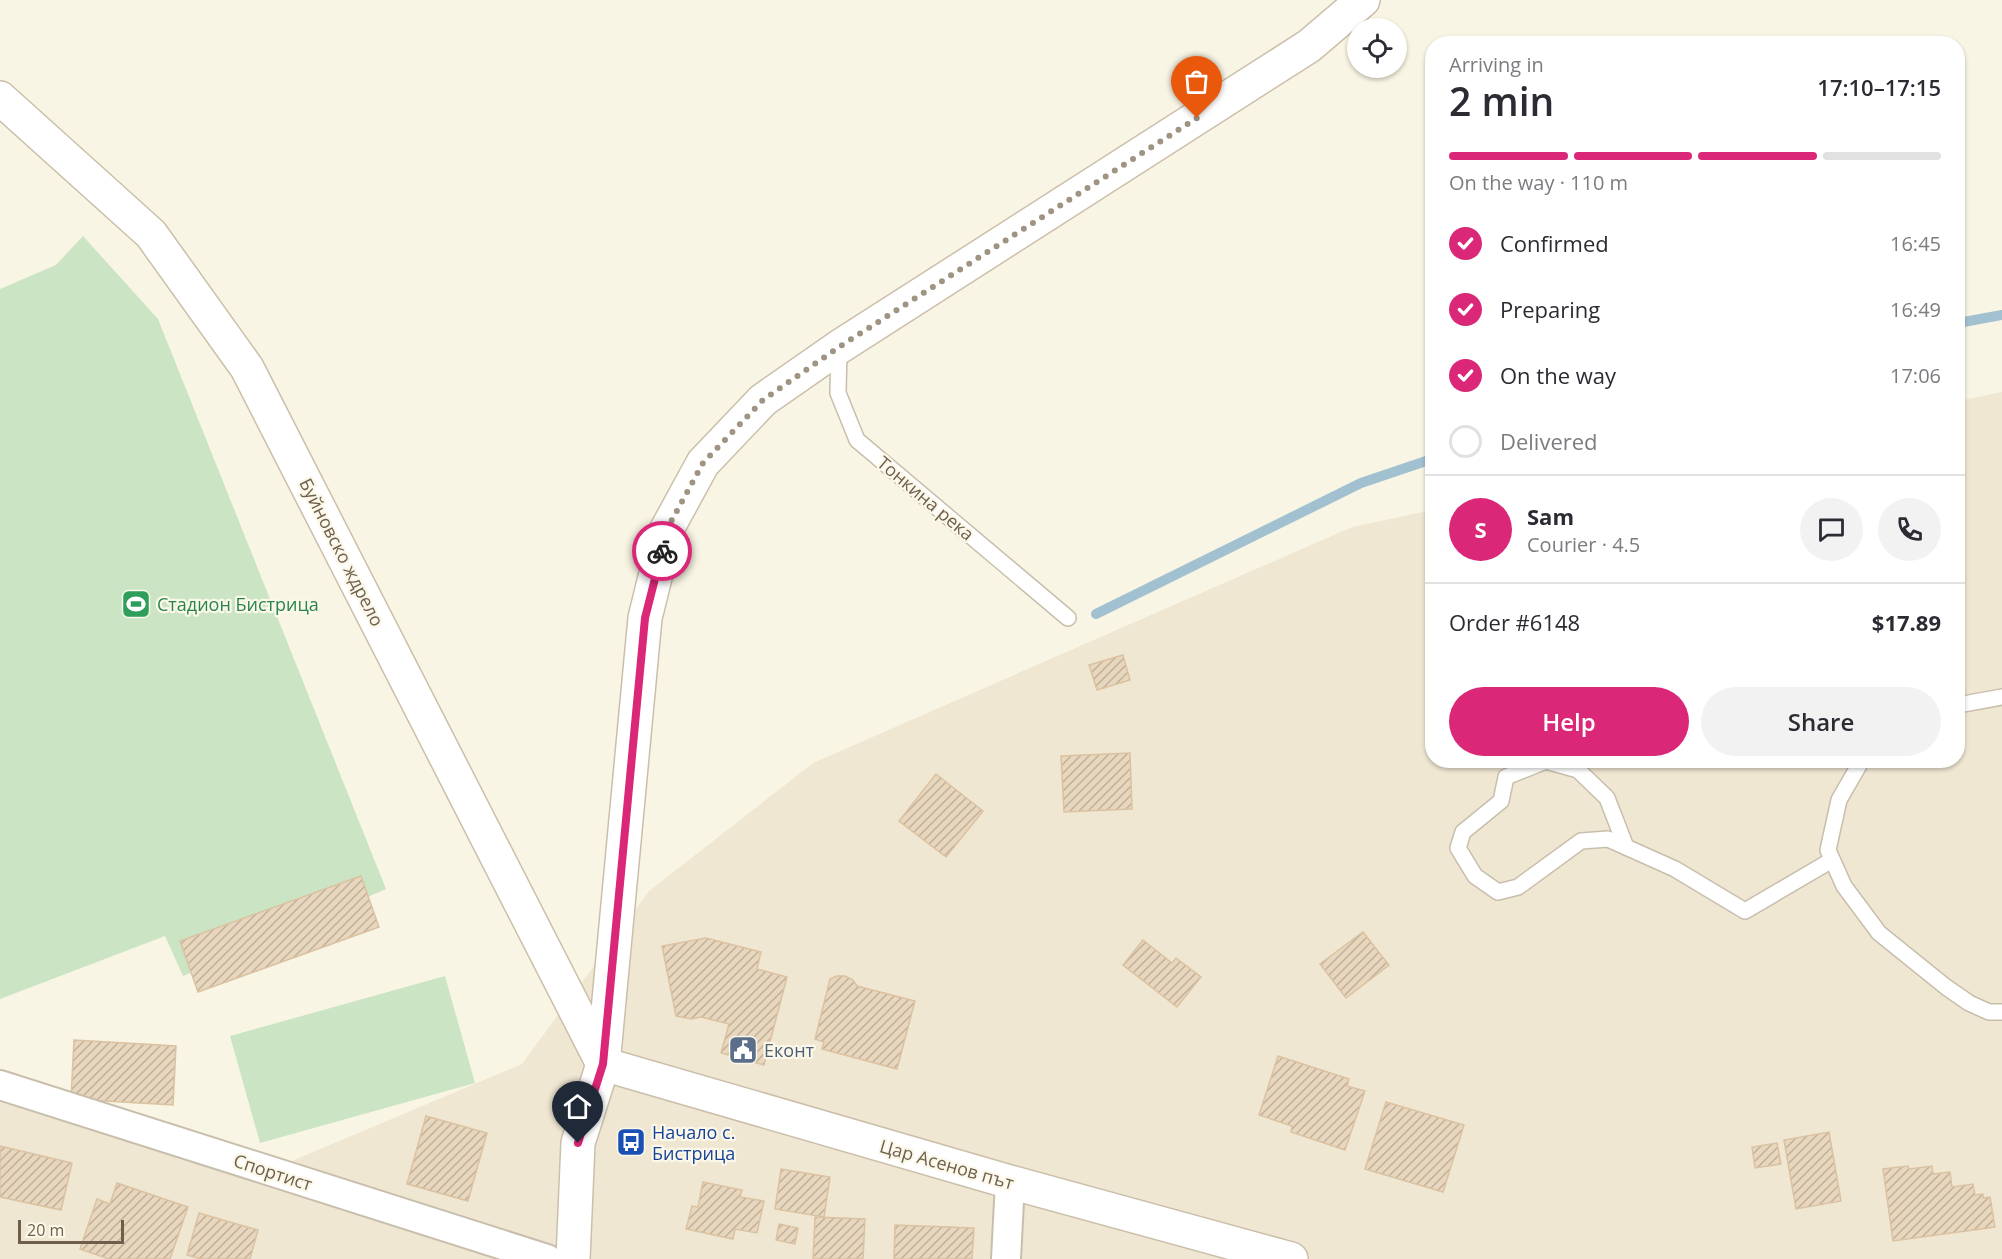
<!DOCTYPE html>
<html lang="en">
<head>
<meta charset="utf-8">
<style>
  :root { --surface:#fff; --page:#f2f2f3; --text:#2b2b33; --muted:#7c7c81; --line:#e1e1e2; --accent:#db2777 }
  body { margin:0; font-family:"Open Sans",sans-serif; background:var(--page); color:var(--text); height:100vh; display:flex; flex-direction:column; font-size:22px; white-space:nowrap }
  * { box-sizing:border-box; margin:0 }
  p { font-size:20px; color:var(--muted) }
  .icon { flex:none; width:33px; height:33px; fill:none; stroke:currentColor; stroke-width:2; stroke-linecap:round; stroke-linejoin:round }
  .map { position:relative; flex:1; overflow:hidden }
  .panel { position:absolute; left:1425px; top:36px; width:540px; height:732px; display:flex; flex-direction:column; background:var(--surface); border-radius:24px; box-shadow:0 2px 4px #0004 }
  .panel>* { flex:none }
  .tools { position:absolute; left:1347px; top:18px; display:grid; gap:12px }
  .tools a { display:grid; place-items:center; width:60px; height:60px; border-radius:50%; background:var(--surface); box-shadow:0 2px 4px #0004; font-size:30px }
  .scale { position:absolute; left:18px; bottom:15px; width:106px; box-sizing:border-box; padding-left:6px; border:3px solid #6e5f4d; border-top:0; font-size:16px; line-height:21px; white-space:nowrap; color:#6e5f4d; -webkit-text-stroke:4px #fcf8e9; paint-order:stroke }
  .pin { position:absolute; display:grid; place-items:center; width:51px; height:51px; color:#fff; margin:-62px -26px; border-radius:50% 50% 50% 0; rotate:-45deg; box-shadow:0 0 6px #0007 }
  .pin .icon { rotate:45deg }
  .courier { position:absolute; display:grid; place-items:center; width:60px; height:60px; margin:-30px; border:4px solid #db2777; border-radius:50%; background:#fff; color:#222; box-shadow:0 2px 8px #0007 }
  .head em { font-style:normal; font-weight:600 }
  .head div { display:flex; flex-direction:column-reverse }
  .head { display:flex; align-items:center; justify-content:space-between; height:102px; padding:0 24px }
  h1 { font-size:39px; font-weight:600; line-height:45px }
  .bar { display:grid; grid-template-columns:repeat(4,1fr); gap:9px 6px; align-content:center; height:72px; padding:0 24px }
  .bar i { height:8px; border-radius:4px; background:var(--line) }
  .bar .active { background:var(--accent) }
  .bar p { grid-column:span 4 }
  .line { display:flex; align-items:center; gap:15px; padding:0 24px; border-top:2px solid var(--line) }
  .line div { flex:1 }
  .round { display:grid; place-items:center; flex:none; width:63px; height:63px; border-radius:32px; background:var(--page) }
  ol { padding:0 24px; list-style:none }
  li { display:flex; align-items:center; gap:18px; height:66px }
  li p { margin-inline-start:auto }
  li .icon { padding:6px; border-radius:50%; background:var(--accent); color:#fff; stroke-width:4 }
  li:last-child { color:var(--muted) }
  li i { width:33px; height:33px; border:3px solid var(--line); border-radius:50% }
  .button { display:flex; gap:12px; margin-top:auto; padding:12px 24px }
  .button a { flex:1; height:69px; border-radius:36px; background:var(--accent); color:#fff; font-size:24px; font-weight:600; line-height:69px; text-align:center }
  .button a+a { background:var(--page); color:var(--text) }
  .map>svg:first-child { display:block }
  .residential { fill:#f0e7d3 }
  .park { fill:#cbe4c4 }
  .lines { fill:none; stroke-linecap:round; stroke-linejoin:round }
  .stream { stroke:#a2c1d0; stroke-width:10 }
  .building { fill:url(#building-hatch); stroke:#dbc2a1; stroke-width:1.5 }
  .lane-casing { stroke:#c8beac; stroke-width:18 }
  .street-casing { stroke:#c8beac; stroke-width:32 }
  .secondary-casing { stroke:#cbbfaa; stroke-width:36 }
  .lane { stroke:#fff; stroke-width:15 }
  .street { stroke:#fff; stroke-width:28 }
  .secondary { stroke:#fff; stroke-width:33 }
  .done { stroke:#9f9482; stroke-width:6; stroke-dasharray:0 10.8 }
  .route { stroke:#db2777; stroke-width:8 }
  .labels { text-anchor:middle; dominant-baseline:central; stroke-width:4.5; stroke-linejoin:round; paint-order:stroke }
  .street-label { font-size:18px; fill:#6e5f4d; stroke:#fcf8e9 }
  .leisure-label { font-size:18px; fill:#27864d; stroke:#fcf8e9; text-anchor:start }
  .service-label { font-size:18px; fill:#4e5e75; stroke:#fcf8e9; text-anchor:start }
  .transit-label { font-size:18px; fill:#164399; stroke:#fcf8e9; text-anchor:start }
</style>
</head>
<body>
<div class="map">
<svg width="2002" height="1259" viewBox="0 0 2002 1259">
  <defs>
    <pattern id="building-hatch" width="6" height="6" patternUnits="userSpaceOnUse" patternTransform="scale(1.5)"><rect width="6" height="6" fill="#e8d6bd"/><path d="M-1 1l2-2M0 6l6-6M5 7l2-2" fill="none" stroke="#c0b19c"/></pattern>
  </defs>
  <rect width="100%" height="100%" fill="#f9f5e4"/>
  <path class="residential" d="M2002,392V1259H0V1077L268,1171L522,1064L649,891L813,763L1352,527L1432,510V760H1958V401Z"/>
  <g class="park">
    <path d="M83,236L158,319L386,889L183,976L165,936L0,999V289L56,265Z"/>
    <path d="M445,976L475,1083L260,1143L230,1036Z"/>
  </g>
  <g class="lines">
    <g class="stream">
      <path d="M1958,323L2002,315"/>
      <path d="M1096,614L1361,483L1432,459"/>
    </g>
  </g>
  <g class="building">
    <path d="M1123,655L1130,680L1097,690L1089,665Z"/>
    <path d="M1130,753L1132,809L1064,812L1061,756Z"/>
    <path d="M936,774L983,811L946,857L899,821Z"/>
    <path d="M361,876L379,927L198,992L180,941Z"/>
    <path d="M1363,932L1389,965L1346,998L1320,964Z"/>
    <path d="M706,938L761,952L757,969L787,977L764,1065L721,1053L729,1024L701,1017L691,1019L676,1016L662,946Z"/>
    <path d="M1143,940L1172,963L1176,958L1201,977L1177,1007L1123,965Z"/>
    <path d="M837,976H845L853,980L857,986L915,1001L897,1069L822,1049L824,1042L815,1039L830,979Z"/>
    <path d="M74,1040L176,1046L173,1105L71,1099Z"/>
    <path d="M1278,1056L1349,1079L1347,1086L1365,1091L1345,1150L1291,1132L1292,1126L1259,1115Z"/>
    <path d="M1386,1102L1464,1125L1443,1192L1365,1169Z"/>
    <path d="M426,1116L487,1133L468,1201L407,1184Z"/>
    <path d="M1829,1132L1841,1201L1796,1209L1784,1140Z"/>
    <path d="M1777,1143L1781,1164L1755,1168L1752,1147Z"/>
    <path d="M0,1146L72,1163L61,1210L0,1197Z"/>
    <path d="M1908,1166L1909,1169L1932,1166L1933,1174L1950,1172L1952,1187L1973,1184L1975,1195L1983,1194V1198L1990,1197L1995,1227L1893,1241L1883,1169Z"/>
    <path d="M781,1169L830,1177L824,1217L775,1209Z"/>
    <path d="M703,1182L742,1190L740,1197L764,1201L757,1233L735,1229L733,1239L686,1229L692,1206L698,1207Z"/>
    <path d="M117,1183L188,1207L170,1259H109L80,1249L97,1199L110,1204Z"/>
    <path d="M199,1213L258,1230L250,1259H201L187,1255Z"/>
    <path d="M815,1217L865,1219L863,1259H813Z"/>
    <path d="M779,1224L798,1228L795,1244L776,1240Z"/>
    <path d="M895,1225L974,1228L972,1259H894Z"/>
  </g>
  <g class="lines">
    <g class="lane-casing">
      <g id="lane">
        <path d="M839,347L838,393L857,440L1068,618"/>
        <path d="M1958,705L2002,697"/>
        <path d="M1862,760L1839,800L1828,850L1844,886L1879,933L1946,987L1969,1003L1989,1012H2002"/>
        <path d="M1626,847L1607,798L1578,770L1546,761L1506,777L1501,801L1463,832L1458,848L1475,876L1498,892L1518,887L1581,841L1608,839L1675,869L1745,911L1832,860"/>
      </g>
    </g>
    <g class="street-casing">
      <g id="street">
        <path d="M0,1085L547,1259"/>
        <path d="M1006,1259L1010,1182"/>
      </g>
    </g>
    <g class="secondary-casing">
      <g id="secondary">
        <path d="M0,98L151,234L247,368L603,1064"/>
        <path d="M603,1064L1010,1182L1291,1259"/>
        <path d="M573,1259L578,1143L603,1064L645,618L667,529L703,463L763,400L839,347L1309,46L1363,0"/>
      </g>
    </g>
    <use href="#lane" class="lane"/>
    <use href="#street" class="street"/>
    <use href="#secondary" class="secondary"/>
  </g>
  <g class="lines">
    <path class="done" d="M662,551L667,529L703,463L763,400L839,347L1197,118"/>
    <path class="route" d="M578,1143L603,1064L645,618L662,551"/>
  </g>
  <defs>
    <g id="stadium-square" transform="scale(1.5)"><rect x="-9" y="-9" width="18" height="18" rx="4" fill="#2e9e5b" stroke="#fcf8e9"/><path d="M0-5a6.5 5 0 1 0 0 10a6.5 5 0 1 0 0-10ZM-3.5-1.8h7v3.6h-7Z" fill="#fff"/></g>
    <g id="civic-square" transform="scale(1.5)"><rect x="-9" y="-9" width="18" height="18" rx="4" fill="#5c6f8a" stroke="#fcf8e9"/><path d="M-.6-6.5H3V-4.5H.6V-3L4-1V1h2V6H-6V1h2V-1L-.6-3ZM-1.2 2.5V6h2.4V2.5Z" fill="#fff"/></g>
    <g id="bus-square" transform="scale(1.5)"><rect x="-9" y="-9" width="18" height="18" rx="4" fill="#1a4fb4" stroke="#fcf8e9"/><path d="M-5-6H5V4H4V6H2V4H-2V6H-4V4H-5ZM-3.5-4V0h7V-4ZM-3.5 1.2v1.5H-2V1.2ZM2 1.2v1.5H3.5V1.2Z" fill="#fff"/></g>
  </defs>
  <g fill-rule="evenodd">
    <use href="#stadium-square" x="136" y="604"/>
    <use href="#civic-square" x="743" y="1050"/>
    <use href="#bus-square" x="631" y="1142"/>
  </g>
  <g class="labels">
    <g class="street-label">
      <text transform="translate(926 498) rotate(40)">Тонкина река</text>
      <text transform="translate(342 552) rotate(63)">Буйновско ждрело</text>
      <text transform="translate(947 1164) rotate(16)">Цар Асенов път</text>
      <text transform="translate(273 1172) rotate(18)">Спортист</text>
    </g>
    <g class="leisure-label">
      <text x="157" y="604">Стадион Бистрица</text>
    </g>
    <g class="service-label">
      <text x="764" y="1050">Еконт</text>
    </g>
    <g class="transit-label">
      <text x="652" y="1132">Начало с.<tspan x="652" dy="21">Бистрица</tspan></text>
    </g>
  </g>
</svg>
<div class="tools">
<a><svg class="icon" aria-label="locate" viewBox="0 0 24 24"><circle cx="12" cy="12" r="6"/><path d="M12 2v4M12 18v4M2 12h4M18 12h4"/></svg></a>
</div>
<div class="scale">20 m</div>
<div class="pin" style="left:1197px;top:118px;background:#ea580c"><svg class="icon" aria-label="bag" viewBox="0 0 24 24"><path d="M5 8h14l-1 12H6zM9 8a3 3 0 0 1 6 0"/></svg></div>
<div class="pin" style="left:578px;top:1143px;background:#1f2937"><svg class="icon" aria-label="home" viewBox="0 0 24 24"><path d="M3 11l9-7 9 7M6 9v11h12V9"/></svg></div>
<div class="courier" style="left:662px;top:551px"><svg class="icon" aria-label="bike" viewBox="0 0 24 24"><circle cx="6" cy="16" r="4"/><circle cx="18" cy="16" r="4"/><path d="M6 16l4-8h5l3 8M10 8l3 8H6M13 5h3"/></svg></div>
<section class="panel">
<div class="head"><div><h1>2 min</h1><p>Arriving in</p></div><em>17:10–17:15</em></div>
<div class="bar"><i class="active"></i><i class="active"></i><i class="active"></i><i></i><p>On the way · 110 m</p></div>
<ol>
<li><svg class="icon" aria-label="check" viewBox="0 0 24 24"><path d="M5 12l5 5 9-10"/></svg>Confirmed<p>16:45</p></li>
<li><svg class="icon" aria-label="check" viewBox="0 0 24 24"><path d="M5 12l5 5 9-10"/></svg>Preparing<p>16:49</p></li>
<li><svg class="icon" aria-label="check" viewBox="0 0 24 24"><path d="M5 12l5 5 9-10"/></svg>On the way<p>17:06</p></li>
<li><i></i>Delivered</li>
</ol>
<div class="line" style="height:108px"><b class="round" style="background:var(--accent);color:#fff">S</b><div><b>Sam</b><p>Courier · 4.5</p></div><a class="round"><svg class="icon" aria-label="chat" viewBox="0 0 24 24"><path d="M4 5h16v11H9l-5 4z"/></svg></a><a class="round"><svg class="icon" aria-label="phone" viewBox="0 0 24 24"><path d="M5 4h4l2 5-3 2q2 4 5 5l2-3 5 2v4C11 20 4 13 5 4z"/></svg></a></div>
<div class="line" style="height:78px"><div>Order #6148</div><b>$17.89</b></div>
<div class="button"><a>Help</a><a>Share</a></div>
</section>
</div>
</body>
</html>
